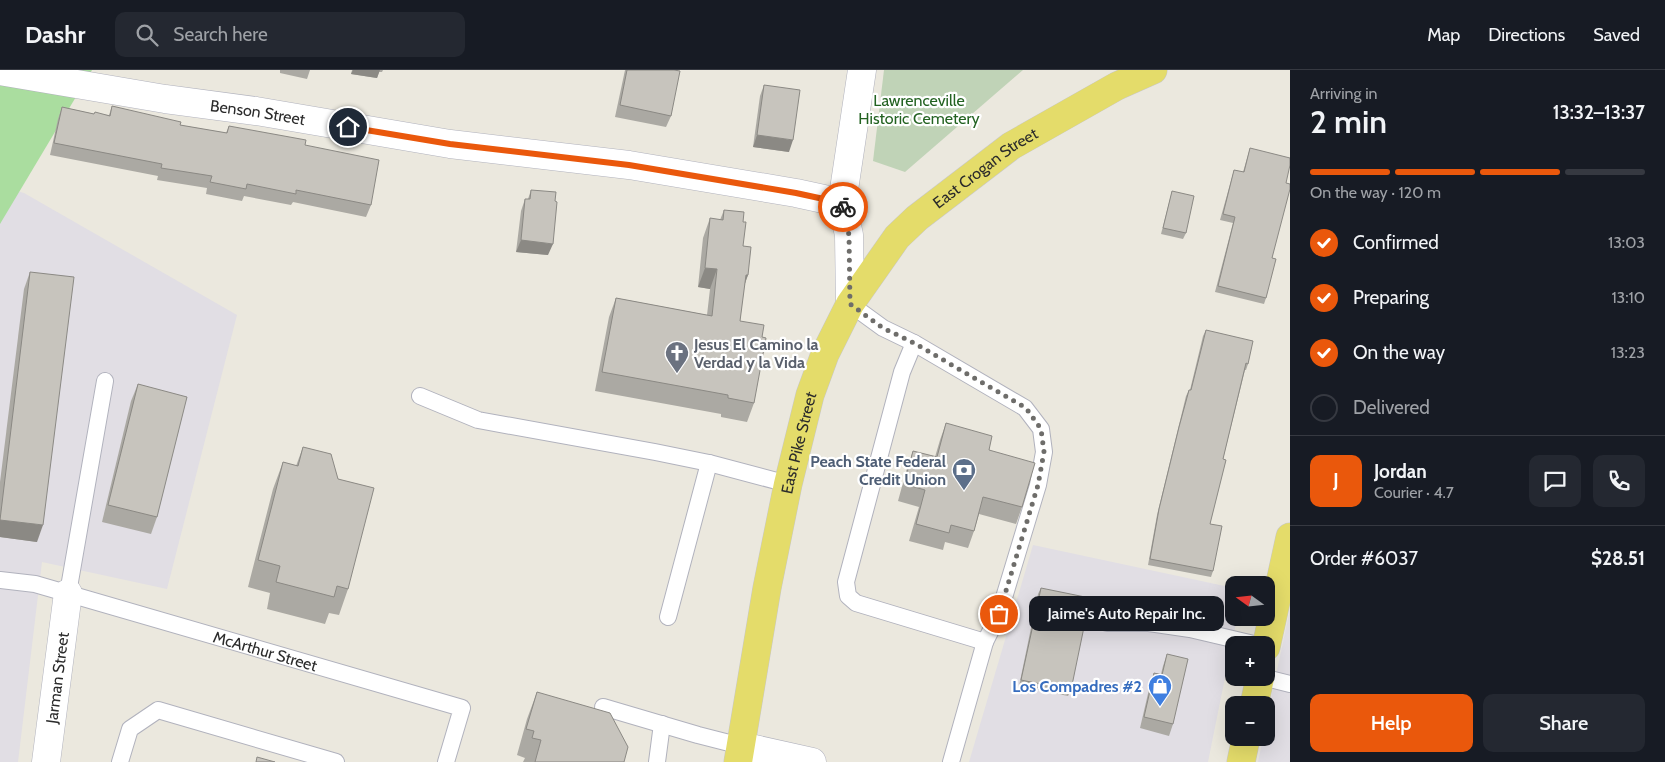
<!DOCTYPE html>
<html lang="en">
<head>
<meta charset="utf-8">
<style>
  :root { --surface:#171b24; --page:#242831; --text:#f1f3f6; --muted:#9ea1a6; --line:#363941; --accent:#ea580c }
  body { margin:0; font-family:Cabin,sans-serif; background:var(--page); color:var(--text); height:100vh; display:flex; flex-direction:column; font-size:19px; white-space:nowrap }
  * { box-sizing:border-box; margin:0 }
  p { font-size:16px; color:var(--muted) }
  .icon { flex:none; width:28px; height:28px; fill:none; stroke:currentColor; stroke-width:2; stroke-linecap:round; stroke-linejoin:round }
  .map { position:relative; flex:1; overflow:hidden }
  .panel { display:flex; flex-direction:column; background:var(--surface); width:375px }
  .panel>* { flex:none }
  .needle { width:32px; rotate:285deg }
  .fabs { position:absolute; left:1225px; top:506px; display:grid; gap:10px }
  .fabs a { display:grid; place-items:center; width:50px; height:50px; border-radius:10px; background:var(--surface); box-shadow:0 5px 20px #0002; font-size:25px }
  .pin { position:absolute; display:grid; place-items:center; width:42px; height:42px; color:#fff; margin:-21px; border:2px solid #fff; border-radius:50%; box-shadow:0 1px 5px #0007 }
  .courier { position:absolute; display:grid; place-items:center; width:50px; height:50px; margin:-25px; border:4px solid #ea580c; border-radius:50%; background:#fff; color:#222; box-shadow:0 1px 6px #0007 }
  .bubble { position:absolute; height:35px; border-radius:10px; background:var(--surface); box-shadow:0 5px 20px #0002; font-size:16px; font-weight:600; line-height:35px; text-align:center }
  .summary em { font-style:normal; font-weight:600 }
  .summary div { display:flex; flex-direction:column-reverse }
  .summary { display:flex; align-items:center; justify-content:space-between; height:85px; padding:0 20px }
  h1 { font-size:32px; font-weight:600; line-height:38px }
  .bar { display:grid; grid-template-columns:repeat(4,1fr); gap:8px 5px; align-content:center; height:60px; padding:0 20px }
  .bar i { height:6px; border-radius:4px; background:var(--line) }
  .bar .current { background:var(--accent) }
  .bar p { grid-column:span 4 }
  .line { display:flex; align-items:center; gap:12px; padding:0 20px; border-top:1px solid var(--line) }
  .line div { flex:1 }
  .round { display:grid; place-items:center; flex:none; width:52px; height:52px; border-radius:10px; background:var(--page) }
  ol { padding:0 20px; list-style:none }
  li { display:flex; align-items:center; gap:15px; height:55px }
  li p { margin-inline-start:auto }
  li .icon { padding:5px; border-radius:50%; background:var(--accent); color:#fff; stroke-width:4 }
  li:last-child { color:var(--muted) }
  li i { width:28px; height:28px; border:2px solid var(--line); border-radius:50% }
  .button { display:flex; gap:10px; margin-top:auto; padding:10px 20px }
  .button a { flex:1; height:58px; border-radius:10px; background:var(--accent); color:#fff; font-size:20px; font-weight:600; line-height:58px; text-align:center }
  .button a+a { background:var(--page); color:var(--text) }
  header { display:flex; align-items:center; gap:30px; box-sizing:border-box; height:70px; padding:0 25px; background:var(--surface); border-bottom:1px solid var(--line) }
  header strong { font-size:24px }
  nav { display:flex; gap:28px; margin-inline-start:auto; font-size:18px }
  .search { width:350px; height:45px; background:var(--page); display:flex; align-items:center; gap:12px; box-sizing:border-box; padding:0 18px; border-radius:10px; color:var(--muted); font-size:19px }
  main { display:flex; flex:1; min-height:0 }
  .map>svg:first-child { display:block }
  .industrial { fill:#e1dee4 }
  .green { fill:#aadd9f }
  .cemetery { fill:#c0d3b7 }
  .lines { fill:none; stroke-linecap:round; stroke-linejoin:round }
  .service-casing { stroke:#b1b2bd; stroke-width:18 }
  .minor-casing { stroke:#b1b2bd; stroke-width:29 }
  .primary-casing { stroke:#c8c8c8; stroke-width:29 }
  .service { stroke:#fff; stroke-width:16 }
  .minor { stroke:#fff; stroke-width:28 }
  .primary { stroke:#e4dc6a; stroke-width:28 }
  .wall { fill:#aba9a3 }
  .shaded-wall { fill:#8b8984 }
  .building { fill:#c7c4bd; stroke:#8b8984 }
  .done { stroke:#6e6d6a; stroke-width:5; stroke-dasharray:0 9 }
  .route { stroke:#ea580c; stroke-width:6 }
  .labels { text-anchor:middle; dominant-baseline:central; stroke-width:4.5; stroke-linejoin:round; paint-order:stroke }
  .park-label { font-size:16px; fill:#236221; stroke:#fff }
  .street-label { font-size:16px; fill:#2b2b2b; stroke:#fff }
  .worship-label { font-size:16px; font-weight:bold; fill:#5b616d; stroke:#fff; text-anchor:start }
  .service-label { font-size:16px; font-weight:bold; fill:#4e5e75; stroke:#fff; text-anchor:end }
  .shop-label { font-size:16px; font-weight:bold; fill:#366cbe; stroke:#fff; text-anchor:end }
</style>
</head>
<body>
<header>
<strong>Dashr</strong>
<div class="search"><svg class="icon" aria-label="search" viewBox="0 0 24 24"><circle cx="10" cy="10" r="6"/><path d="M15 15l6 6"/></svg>Search here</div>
<nav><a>Map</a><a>Directions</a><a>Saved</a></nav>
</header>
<main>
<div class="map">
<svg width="1290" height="692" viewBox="0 0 1290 692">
  <rect width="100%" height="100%" fill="#ebe8de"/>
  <g class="industrial">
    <path d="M0,116L24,123L237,245L167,519L42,492L18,692H0Z"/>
    <path d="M1033,475L1234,518V548H1237L1208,692H969Z"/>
    <path d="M1290,540V692H1258L1263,668H1266V651Z"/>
  </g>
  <path class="green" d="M0,0H92L0,154Z"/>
  <path class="cemetery" d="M884,0H1023L905,102L873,91Z"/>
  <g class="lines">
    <g class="service-casing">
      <g id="service">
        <path d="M850,234L883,258L914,273L1025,338L1041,359L1044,382L1038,415L999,544L985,572"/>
        <path d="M914,273L902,302L846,512L848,526L856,533L985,572L951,692"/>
        <path d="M420,326L478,350L655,382L709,393L788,414"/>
        <path id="s1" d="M0,510L35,514L462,638L446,692"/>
        <path d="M68,523L105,311"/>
        <path d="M668,547L709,393"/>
        <path d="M1107,553H1149L1190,559L1258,575"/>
        <path d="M1266,608L1290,614"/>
        <path d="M603,637L698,665L741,676"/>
        <path d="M120,692L130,659L158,640L336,692"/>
        <path d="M657,692L662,654"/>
      </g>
    </g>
    <g class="minor-casing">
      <g id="minor">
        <path id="s2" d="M0,1L165,29L256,41L450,74L629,95L796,123L842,133"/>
        <path d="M850,234L849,165L842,133L862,0"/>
        <path d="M741,676L812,692"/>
        <path id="s3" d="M46,692L68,523"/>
      </g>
    </g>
    <g class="primary-casing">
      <g id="primary">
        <path d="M1266,577L1290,467"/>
        <path d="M1254,635L1260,608"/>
        <path id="s4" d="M738,692L767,518L788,414L810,325L825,284L850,234L897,167L917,148L1011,76L1117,16L1153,0"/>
        <path d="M1241,692L1246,668"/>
      </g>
    </g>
    <use href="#service" class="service"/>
    <use href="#minor" class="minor"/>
    <use href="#primary" class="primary"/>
  </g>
  <g class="wall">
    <path d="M280,0H310L307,9L280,3Z"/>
    <path d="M352,0H383L382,2H379L377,8L351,4Z"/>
    <path d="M625,0H674L671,46L666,57L615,47Z"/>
    <path d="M764,15L789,82L753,77L760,26Z"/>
    <path d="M112,36L180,55L226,63L229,56L305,75L371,135L366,147L293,132L291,135L244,126L242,131L206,124L207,118L157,110L158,106L50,85L58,49L62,37L94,44L109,45Z"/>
    <path d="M1250,78L1286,113L1272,188L1266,228L1264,234L1215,222L1233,153L1220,150L1234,100L1243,102Z"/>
    <path d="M531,120L548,185L516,182L521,141L525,129H528Z"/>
    <path d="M1172,121L1186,163L1183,169L1161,164Z"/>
    <path d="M724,140L743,152V176L748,205L744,216L740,251L762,267L754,333L747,352L721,347V344L595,321L609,247L616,228L707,245L710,219L698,217L703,168L710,148L720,150Z"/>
    <path d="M30,202L37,472L0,467V412L24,219Z"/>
    <path d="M1206,260L1248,294L1246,300H1245L1223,389L1210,454L1213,501L1211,507L1148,495L1157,445L1177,363L1186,326L1189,320H1190L1203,266Z"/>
    <path d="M138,314L157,447L151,464L102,452L131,331Z"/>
    <path d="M946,353L989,380L1022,437L1016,454L979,444L974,461L968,478L945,472L943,480L909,471L919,437L898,431L907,398L913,381L935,387L940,370Z"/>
    <path d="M303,377L348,519L339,545L329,543L325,554L267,539L270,523L248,517L273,419L283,392L296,396Z"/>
    <path d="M1041,518L1071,620L1068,626L1019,616L1038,524Z"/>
    <path d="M1167,584L1173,654L1169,666L1140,658L1150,615L1154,603L1161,604L1163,596Z"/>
    <path d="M537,622L624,692H523L525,688L517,685L527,649Z"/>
  </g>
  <g class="shaded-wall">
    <path d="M353,0H380L377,8L351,4Z"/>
    <path d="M757,65L793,70L789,82L753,77Z"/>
    <path d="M521,170L553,174L548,185L516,182Z"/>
    <path d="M705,198L717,199L710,219L698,217Z"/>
    <path d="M746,205H748L741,224Z"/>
    <path d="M0,450L43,455L37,472L0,467Z"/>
  </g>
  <g class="building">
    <path d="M627,0H674L680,1L671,46L620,35Z"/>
    <path d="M764,15L800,20L793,70L757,65Z"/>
    <path d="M112,36L181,52L180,55L227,63L229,56L306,70L305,75L379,90L371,135L296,120V124L247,114L246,119L210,112L212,106L161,98L162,94L54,73L62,37L94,44L95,42L110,46Z"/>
    <path d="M1250,78L1290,88V95L1286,113L1290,114V119L1272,188L1276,189L1266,228L1218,216L1235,147L1223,144L1234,100L1244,102Z"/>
    <path d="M531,120L556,122L555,131L557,132L553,174L521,170L525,129H530Z"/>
    <path d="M1172,121L1194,126L1186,163L1163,158Z"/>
    <path d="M724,140L744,142L743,152H746L743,176L751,177L748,205H746L740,251L764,255L762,267L766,268L754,333L728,328V325L602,302L616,228L712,246L717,199L705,198L710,148L723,150Z"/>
    <path d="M30,202L74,207L43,455L0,450Z"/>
    <path d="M1206,260L1253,271L1248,294L1246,293L1223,389L1226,390L1210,454L1222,456L1213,501L1150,489L1159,439L1179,357L1189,320H1191Z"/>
    <path d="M138,314L187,327L157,447L108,435Z"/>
    <path d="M946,353L992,366L989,380L1035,393L1022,437L983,427L974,461L951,455L949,463L916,454L925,420L904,414L913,381L937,387Z"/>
    <path d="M303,377L331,384L338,409L374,418L348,519L337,516L334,527L276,512L280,496L258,490L283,392L298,396Z"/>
    <path d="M1041,518L1090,528L1071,620L1021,610Z"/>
    <path d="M1167,584L1188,589L1173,654L1144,647L1154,603L1162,605Z"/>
    <path d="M537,622L610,643L628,677L624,692H535L541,670L532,668L534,661L526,659Z"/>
    <path d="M257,687L275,692H256Z"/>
  </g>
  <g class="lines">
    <path class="done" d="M843,137L849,165L850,234L883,258L914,273L1026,338L1041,359L1044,382L1038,415L999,544"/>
    <path class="route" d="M348,57L450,74L629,95L796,123L842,133L843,137"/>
  </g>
  <defs>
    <g id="church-pin" transform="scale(1.25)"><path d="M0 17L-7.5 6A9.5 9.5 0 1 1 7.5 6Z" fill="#6b7280" stroke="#fff"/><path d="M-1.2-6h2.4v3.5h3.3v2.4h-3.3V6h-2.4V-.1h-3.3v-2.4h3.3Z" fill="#fff"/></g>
    <g id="bank-pin" transform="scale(1.25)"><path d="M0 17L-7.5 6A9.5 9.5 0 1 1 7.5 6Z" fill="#5c6f8a" stroke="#fff"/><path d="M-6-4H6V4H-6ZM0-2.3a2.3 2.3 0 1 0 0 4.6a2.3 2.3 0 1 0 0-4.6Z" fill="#fff"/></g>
    <g id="shop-pin" transform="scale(1.25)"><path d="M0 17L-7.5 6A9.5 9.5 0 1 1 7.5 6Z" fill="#3f7fe0" stroke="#fff"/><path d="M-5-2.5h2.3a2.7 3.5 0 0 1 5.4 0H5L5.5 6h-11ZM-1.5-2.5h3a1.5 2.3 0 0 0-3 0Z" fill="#fff"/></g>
  </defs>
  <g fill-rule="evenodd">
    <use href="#church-pin" x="677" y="283"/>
    <use href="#bank-pin" x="964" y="400"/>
    <use href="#shop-pin" x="1160" y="616"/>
  </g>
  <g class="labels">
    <g class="park-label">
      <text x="919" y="30">Lawrenceville<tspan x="919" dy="18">Historic Cemetery</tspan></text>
    </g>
    <g class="street-label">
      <text stroke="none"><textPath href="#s2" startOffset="261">Benson Street</textPath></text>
      <text stroke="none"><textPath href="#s4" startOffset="668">East Crogan Street</textPath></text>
      <text stroke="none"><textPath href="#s4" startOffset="325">East Pike Street</textPath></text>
      <text stroke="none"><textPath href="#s1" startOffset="275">McArthur Street</textPath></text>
      <text stroke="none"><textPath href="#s3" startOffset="85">Jarman Street</textPath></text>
    </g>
    <g class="worship-label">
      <text x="694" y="274">Jesus El Camino la<tspan x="694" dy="18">Verdad y la Vida</tspan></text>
    </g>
    <g class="service-label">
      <text x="946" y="391">Peach State Federal<tspan x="946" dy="18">Credit Union</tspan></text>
    </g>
    <g class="shop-label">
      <text x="1142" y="616">Los Compadres #2</text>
    </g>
  </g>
</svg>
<div class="fabs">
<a><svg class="needle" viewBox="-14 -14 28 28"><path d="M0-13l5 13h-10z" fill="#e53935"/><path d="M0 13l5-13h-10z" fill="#9ea1a6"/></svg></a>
<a>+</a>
<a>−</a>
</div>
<div class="pin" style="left:999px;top:544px;background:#ea580c"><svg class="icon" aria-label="bag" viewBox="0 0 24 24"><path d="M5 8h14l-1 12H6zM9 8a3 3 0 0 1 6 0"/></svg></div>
<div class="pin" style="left:348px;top:57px;background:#1f2937"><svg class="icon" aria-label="home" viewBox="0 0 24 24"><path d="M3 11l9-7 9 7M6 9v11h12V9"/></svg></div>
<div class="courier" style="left:843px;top:137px"><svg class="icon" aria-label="bike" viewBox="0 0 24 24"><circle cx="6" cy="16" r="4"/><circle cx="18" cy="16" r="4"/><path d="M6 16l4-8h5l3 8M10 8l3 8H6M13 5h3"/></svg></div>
<div class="bubble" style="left:1029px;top:526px;width:195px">Jaime's Auto Repair Inc.</div>
</div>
<section class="panel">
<div class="summary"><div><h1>2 min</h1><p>Arriving in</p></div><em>13:32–13:37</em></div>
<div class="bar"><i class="current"></i><i class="current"></i><i class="current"></i><i></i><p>On the way · 120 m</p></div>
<ol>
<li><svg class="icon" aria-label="check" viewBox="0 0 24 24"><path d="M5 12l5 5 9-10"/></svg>Confirmed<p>13:03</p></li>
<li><svg class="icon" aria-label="check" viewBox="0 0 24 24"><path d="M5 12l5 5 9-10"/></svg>Preparing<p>13:10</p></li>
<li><svg class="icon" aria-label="check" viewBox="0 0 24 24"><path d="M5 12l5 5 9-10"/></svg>On the way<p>13:23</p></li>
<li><i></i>Delivered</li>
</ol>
<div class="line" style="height:90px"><b class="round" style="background:var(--accent);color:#fff">J</b><div><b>Jordan</b><p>Courier · 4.7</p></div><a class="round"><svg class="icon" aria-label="chat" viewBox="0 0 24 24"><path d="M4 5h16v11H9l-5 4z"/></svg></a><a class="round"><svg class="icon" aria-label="phone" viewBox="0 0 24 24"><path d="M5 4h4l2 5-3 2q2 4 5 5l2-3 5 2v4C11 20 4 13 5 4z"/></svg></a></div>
<div class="line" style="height:65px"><div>Order #6037</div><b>$28.51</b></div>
<div class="button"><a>Help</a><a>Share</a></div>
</section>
</main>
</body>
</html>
